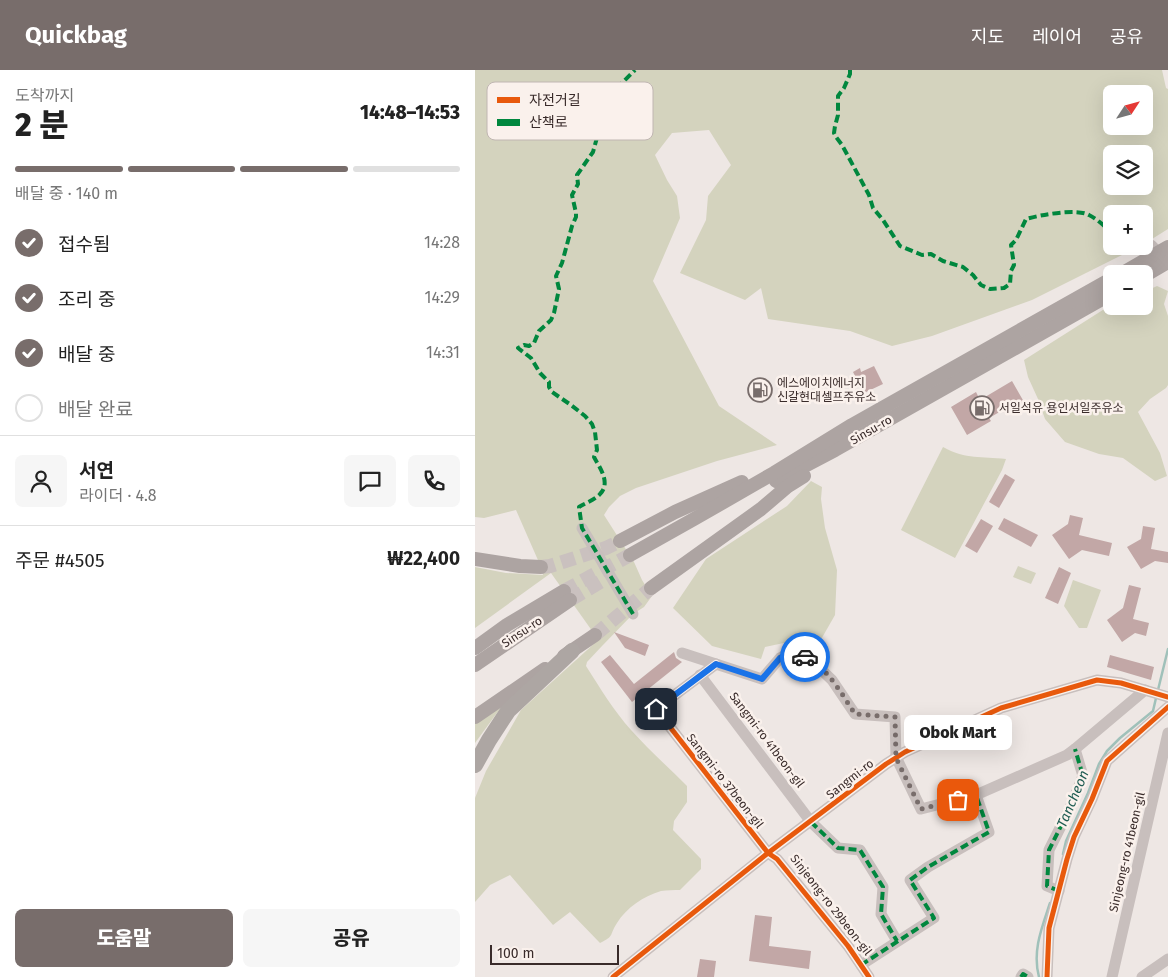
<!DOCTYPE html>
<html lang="ko">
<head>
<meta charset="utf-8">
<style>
  :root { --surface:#fff; --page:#f6f6f6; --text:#222; --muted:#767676; --line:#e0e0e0; --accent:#786d6b }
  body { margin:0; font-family:"Fira Sans","Noto Sans KR",sans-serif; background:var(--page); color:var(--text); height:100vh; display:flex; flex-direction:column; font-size:19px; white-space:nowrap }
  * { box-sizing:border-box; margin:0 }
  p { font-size:16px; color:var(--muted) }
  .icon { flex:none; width:28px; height:28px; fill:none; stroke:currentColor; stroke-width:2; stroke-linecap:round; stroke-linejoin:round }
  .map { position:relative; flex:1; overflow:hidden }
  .details { display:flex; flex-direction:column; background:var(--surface); width:475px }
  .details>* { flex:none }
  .needle { width:32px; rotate:54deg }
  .fabs { position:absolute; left:628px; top:15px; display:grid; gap:10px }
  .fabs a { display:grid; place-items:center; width:50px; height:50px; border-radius:8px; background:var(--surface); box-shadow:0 5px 20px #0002; font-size:25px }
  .scale { position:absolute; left:15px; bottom:12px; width:129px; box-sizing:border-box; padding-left:5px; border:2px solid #392b2a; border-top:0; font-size:14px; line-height:18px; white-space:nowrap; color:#392b2a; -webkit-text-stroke:4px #faf1ec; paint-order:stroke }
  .pin { position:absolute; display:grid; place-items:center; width:42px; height:42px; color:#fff; margin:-21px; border-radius:10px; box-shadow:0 2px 8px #0006 }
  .courier { position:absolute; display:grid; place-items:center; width:50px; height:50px; margin:-25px; border:4px solid #1a73e8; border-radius:50%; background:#fff; color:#222; box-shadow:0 1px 6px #0007 }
  .bubble { position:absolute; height:35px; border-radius:8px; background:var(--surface); box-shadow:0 5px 20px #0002; font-size:16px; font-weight:800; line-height:35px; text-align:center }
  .summary em { font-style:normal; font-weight:800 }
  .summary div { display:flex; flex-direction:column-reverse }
  .summary { display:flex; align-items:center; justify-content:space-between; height:85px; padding:0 15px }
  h1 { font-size:32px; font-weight:800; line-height:38px }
  .bar { display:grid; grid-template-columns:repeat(4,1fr); gap:8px 5px; align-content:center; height:60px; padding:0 15px }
  .bar i { height:6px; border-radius:4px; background:var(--line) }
  .bar .active { background:var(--accent) }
  .bar p { grid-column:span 4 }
  .line { display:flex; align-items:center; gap:12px; padding:0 15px; border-top:1px solid var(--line) }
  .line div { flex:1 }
  .round { display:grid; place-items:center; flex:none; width:52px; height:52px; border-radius:8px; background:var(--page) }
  ol { padding:0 15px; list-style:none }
  li { display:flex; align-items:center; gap:15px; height:55px }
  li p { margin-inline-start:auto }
  li .icon { padding:5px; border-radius:50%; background:var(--accent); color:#fff; stroke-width:4 }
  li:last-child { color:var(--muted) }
  li i { width:28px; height:28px; border:2px solid var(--line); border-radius:50% }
  .primary-button { display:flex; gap:10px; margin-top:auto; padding:10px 15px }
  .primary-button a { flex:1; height:58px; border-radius:8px; background:var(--accent); color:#fff; font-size:20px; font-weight:800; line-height:58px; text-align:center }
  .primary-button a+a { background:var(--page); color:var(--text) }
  header { display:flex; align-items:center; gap:30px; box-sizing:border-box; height:70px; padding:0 25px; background:var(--accent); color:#fff }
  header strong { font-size:24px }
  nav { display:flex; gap:28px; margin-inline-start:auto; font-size:18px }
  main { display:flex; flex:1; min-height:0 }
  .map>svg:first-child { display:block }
  .green { fill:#d4d3be; fill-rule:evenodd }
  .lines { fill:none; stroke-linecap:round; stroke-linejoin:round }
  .stream { stroke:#a0c1ba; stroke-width:2.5 }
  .building { fill:#c2a7a6 }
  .major-tunnel { stroke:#cac1bf; stroke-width:14; stroke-dasharray:14 7; stroke-linecap:butt }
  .minor { stroke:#c8bfbd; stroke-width:11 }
  .major { stroke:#ada4a2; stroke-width:14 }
  .highway { stroke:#ada6a3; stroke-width:16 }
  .minor-bridge { stroke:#c8bfbd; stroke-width:11 }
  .major-bridge { stroke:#ada4a2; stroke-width:14 }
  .quiet { stroke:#00873e; stroke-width:4; stroke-dasharray:8 4; stroke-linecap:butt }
  .cycleway-casing { stroke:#faf1ec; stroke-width:8 }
  .cycleway { stroke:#e8590c; stroke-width:5 }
  .done { stroke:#786d6b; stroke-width:5; stroke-dasharray:0 9 }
  .route { stroke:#1a73e8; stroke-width:6 }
  .labels { text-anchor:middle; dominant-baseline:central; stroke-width:5; stroke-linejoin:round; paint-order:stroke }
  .poi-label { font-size:12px; fill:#392b2a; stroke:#faf1ec; text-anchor:start }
  .street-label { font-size:12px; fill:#392b2a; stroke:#faf1ec }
  .water-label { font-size:14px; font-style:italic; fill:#1f5c52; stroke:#faf1ec }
  .key { fill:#faf1ec; stroke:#c0b6b2; stroke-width:1 }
  .key-label { font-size:14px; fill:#392b2a }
</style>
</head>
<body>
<header>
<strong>Quickbag</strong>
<nav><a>지도</a><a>레이어</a><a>공유</a></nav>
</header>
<main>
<section class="details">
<div class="summary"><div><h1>2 분</h1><p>도착까지</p></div><em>14:48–14:53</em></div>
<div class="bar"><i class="active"></i><i class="active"></i><i class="active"></i><i></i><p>배달 중 · 140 m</p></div>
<ol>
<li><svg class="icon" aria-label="check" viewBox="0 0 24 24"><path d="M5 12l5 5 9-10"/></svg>접수됨<p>14:28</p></li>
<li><svg class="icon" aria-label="check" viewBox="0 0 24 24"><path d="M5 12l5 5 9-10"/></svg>조리 중<p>14:29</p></li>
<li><svg class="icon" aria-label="check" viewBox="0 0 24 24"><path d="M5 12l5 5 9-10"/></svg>배달 중<p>14:31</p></li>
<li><i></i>배달 완료</li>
</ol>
<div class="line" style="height:90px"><a class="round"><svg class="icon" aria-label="person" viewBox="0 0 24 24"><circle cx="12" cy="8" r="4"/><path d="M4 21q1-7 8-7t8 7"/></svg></a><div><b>서연</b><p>라이더 · 4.8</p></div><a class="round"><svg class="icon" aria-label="chat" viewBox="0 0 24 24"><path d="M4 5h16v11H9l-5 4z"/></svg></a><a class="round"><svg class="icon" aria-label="phone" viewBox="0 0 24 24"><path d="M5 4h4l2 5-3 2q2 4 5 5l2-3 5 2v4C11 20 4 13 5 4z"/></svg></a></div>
<div class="line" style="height:65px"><div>주문 #4505</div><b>₩22,400</b></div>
<div class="primary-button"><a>도움말</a><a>공유</a></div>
</section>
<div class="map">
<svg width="693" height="907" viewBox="0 0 693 907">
  <rect width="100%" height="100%" fill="#eee7e4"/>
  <g class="green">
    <path d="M0,0H687L691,18L693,19V159L669,174V144H636V176H665L557,230L457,266L417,276L375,261L293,249L286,218L270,230L205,203L231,150L233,126L256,95L234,60L197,63L180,85L192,110L202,126L205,148L178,211L244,336L302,375L242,391L161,418L145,426L134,437L129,445L159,492L167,510L177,526L169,537L158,544L127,576L112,592L111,596C125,618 139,641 156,660C174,680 193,697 212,716V732L199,751L198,760L226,789V799L205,820C199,820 192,820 186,821C169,826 151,838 142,853C134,865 140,866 125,873L95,842L78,855L35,805L15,815L0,832V728L11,701L46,640L122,571L120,565L76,503L0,558V497L31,503L68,505L66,497L41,440L9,448L0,447ZM636,24H669V56H636ZM636,84H669V116H636Z"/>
    <path d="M682,216L693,221L689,234L693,246V315L691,318L675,329L663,342L685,383L692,406L680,411L648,388L624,384L590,372L570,349L563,329L553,307L549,290L631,238L636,236H669V222Z"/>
    <path d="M468,377C492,390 506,386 531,389L527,400L480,488L426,460Z"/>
    <path d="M336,411L347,417L346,429L350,458L362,500L360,545L340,580L318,571L290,577L286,589L237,576L198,538L231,489L312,436Z"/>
    <path d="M543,496L561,503L556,514L538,507Z"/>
    <path d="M598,510L626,520L612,558H604L589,536Z"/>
    <path d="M27,636L0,673V654Z"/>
  </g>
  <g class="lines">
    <g class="stream">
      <path d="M683,620L693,579"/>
      <path d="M588,784L591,771L613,723L624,694L632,681L645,668L678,641L681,628"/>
      <path d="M564,907C557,881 567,857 575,833"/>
    </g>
  </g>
  <g class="building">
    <path d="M399,296L408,314L389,323L378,302L385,298L386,302Z"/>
    <path d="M537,311L549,332L529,343L528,340L514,348L516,351L492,365L476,337L501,322L505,330Z"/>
    <path d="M530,404L540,410L524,438L514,432Z"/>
    <path d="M595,445L608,448L604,465L637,473L634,486L607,480L594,489L577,465L593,454Z"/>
    <path d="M529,448L563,465L556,477L523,459Z"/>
    <path d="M506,449L518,456L502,483L490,476Z"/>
    <path d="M668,456L680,458L676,479L693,482V493L680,491L666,499L652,477L666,469Z"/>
    <path d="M584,497L596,503L583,534L570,528Z"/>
    <path d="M654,515L666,518L658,549L674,553L671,566L660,563L647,572L632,550L648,538Z"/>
    <path d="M139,562L174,575L170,586L150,578Z"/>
    <path d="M199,582L201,588L207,592L157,632L126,592L135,585L159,614Z"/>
    <path d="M635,585L679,597L676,610L632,597Z"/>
    <path d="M280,845L297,847L294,876L336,881L334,899L274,891Z"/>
    <path d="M225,889L241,891L239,907H222Z"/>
  </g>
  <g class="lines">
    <g class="major-tunnel">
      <path d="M66,497L75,496L131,478L145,471"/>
      <path d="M89,521L155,485"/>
      <path d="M95,530L137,505"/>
      <path d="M120,565L176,518"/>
    </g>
    <g class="minor">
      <path d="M676,175L689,188"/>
      <path d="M207,583L287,609L305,588L317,582L336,590L357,610L380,644L420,647L421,687L446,739L501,725L592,685L600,679L670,620"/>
      <path d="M241,594L181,639L293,783L302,789L373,876L394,907"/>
      <path d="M225,605L336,752L363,778L385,780L408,817L406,844L422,871"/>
      <path d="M584,821L572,816L574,780L595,738L608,706L600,679"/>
      <path d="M386,895L459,848L435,810L453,797L514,762L501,725"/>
      <path d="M138,907L293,783L411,694L430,682L526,638L622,610L646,613L693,627"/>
      <path d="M546,907L548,904L553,907"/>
      <path d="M572,907L574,858L592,789L599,767L617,729L632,691L693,637"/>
      <path d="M637,907L693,663"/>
      <path d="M667,907L693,889"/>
    </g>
    <g class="major">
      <path d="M301,411L360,380L636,224"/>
      <path d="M145,471L200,442L267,412"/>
      <path d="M155,485L219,449L299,403L377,355L636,209"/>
      <path d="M0,489L45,496L66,497"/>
      <path d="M176,518L286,439L313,416L329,406"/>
      <path d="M0,578L32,555L89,521"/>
      <path d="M89,586L120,565"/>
      <path d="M0,595L95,530"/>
      <path d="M0,647L70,599"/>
    </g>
    <path class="highway" d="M0,695L14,670L33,641L97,581"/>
    <path class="minor-bridge" d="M107,458L158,544"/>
    <g class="major-bridge">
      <path d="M646,204L693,177"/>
      <path d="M669,206L693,192"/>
    </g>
    <g class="quiet">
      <path d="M375,0V4L369,18L363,26V45L360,56L359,63L361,67L367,75L394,125L398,138L408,150L425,176L447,185L456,184L468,191L488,197L498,205L506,215L515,219L529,218L535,214L536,201L539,195L536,175L541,170L551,149C565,145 602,138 614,145C622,149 629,156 636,161"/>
      <path d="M669,172L676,175"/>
      <path d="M158,544L107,458L104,437C110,433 120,430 125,424C136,413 125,398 119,387L122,380L120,362L117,354L110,346L96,335L77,322L74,317V312L65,303L56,288L43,278L49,275L54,276L59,273L64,261L76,250L79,243L84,219L81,206L87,193L97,156L101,147V143L97,125L103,114L102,105L118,82L123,64L146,14L160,0"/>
      <path d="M336,752L363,778L385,780L408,817L406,844L422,871"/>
      <path d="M584,821L572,816L574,780L595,738L608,706L600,679"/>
      <path d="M386,895L459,848L435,810L453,797L514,762L501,725"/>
      <path d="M546,907L548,904L553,907"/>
    </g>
    <g class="cycleway-casing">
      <g id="cycleway">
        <path d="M241,594L181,639L293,783L302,789L373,876L394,907"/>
        <path d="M138,907L293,783L411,694L430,682L526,638L622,610L646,613L693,627"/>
        <path d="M572,907L574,858L592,789L599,767L617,729L632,691L693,637"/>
      </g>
    </g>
    <use href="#cycleway" class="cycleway"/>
  </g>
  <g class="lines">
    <path class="done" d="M330,587C351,595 368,626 380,644L420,647L421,688L446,739L483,730"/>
    <path class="route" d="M181,639L241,594L287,609L305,588L317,582L330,587"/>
  </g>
  <defs>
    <g id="fuel-ring" transform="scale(1.25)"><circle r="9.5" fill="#faf1ec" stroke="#786d6b" stroke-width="1.5"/><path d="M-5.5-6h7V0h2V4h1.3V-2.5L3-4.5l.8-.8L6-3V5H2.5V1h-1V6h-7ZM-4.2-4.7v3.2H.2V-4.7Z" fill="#786d6b"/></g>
  </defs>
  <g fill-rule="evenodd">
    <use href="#fuel-ring" x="285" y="320"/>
    <use href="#fuel-ring" x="507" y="338"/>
  </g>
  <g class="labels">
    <g class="poi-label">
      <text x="302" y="313">에스에이치에너지<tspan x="302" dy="14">신갈현대셀프주유소</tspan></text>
      <text x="524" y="338">서일석유 용인서일주유소</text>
    </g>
    <g class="street-label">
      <text transform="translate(396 360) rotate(-30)">Sinsu-ro</text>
      <text transform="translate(47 562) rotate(-34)">Sinsu-ro</text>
      <text transform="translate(292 670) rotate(53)">Sangmi-ro 41beon-gil</text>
      <text transform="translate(375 709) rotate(-38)">Sangmi-ro</text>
      <text transform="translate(250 711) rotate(52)">Sangmi-ro 37beon-gil</text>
      <text transform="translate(652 782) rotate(-77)">Sinjeong-ro 41beon-gil</text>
      <text transform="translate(356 835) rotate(52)">Sinjeong-ro 29beon-gil</text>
    </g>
    <g class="water-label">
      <text transform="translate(598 729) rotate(-67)">Tancheon</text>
    </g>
  </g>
  <rect x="12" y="12" width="166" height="58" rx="8" class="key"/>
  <rect x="22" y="27" width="23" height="6" fill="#e8590c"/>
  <rect x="22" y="49" width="23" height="7" fill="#00873e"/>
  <g class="key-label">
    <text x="54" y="35">자전거길</text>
    <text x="54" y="57">산책로</text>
  </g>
</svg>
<div class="fabs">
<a><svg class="needle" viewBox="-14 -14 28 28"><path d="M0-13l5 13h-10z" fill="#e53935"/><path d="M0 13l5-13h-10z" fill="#767676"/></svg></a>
<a><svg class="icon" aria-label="layers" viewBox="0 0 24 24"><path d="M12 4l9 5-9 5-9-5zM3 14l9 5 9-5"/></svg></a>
<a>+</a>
<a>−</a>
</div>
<div class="scale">100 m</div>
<div class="pin" style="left:483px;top:730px;background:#ea580c"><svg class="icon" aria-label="bag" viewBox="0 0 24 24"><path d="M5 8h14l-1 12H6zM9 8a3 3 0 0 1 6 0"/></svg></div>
<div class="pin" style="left:181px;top:639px;background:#1f2937"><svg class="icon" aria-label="home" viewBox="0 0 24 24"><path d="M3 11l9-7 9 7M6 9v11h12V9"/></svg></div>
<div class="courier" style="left:330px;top:587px"><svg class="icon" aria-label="car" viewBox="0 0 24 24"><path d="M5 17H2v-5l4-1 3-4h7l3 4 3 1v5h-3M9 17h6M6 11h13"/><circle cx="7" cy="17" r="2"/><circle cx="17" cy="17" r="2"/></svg></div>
<div class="bubble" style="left:429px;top:645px;width:108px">Obok Mart</div>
</div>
</main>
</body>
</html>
